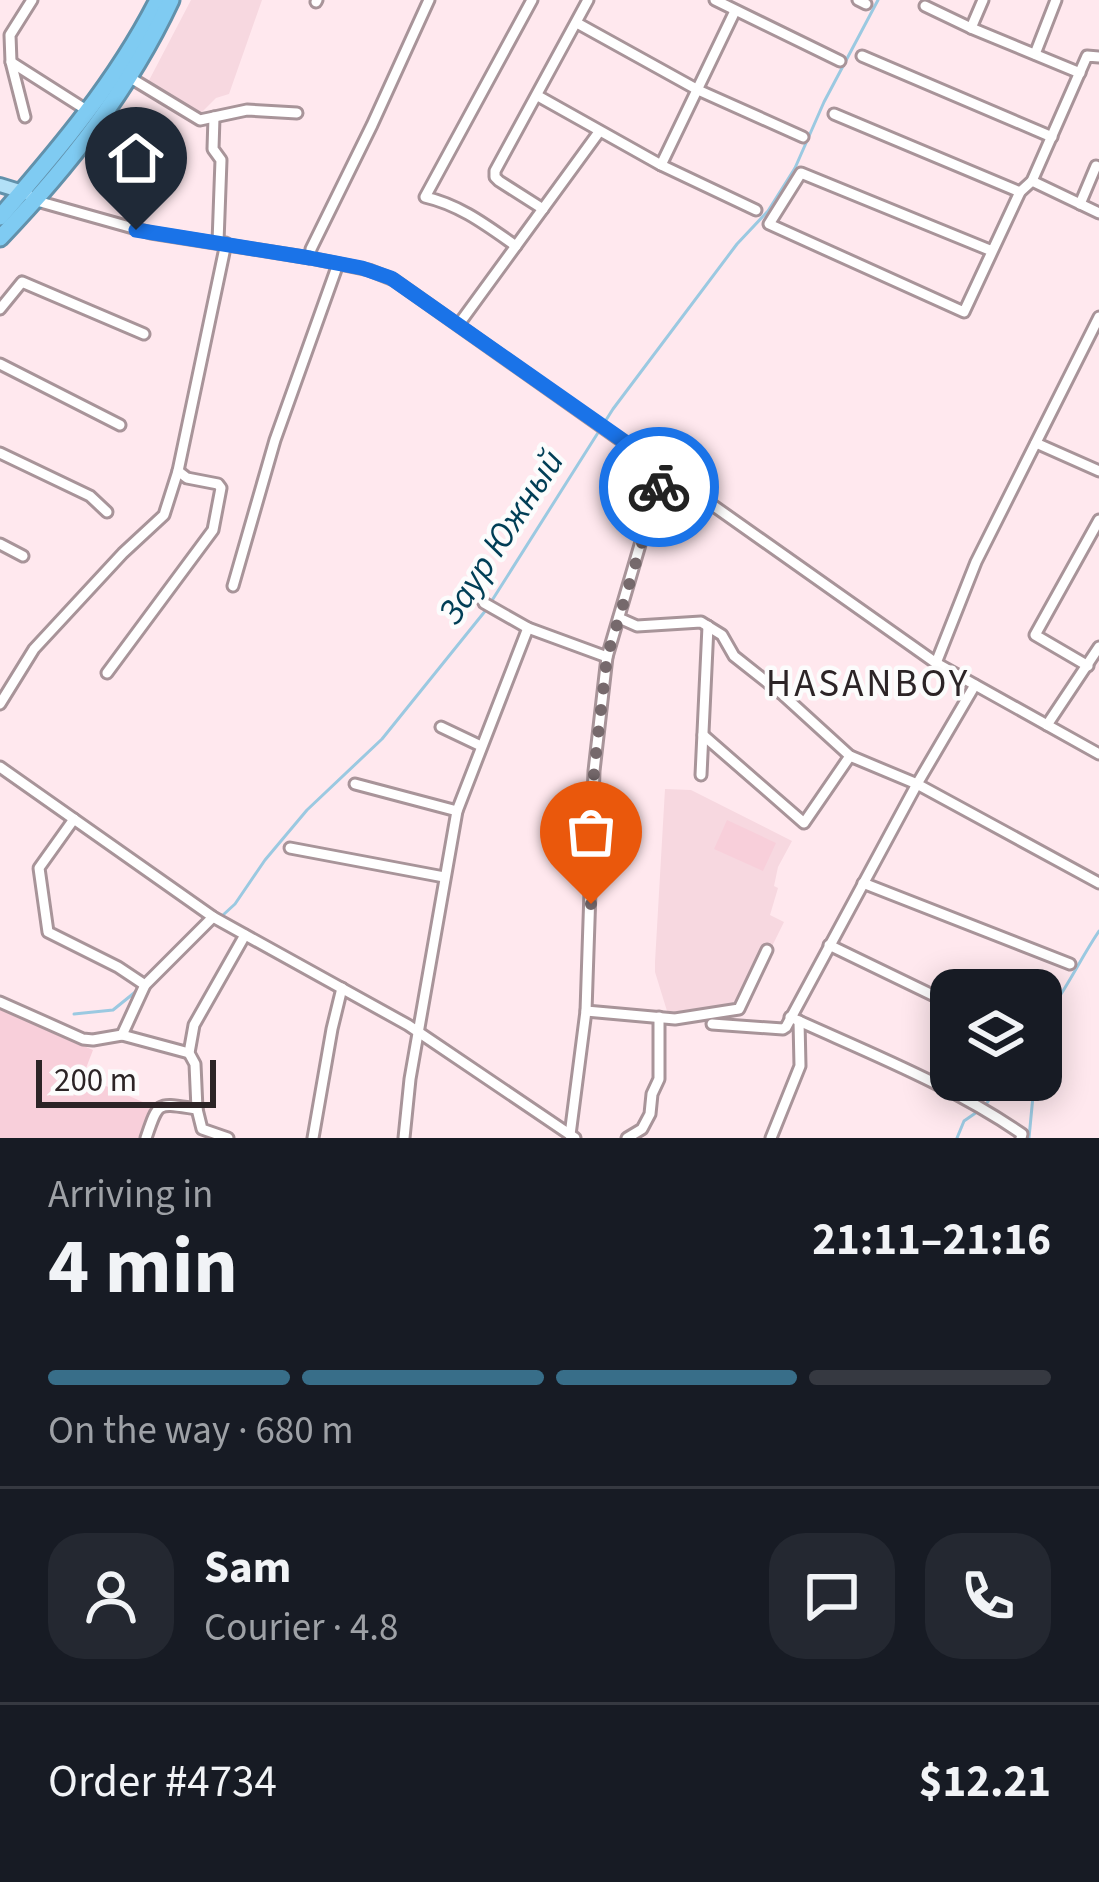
<!DOCTYPE html>
<html lang="en">
<head>
<meta charset="utf-8">
<style>
  :root { --surface:#171b24; --page:#242831; --text:#f1f3f6; --muted:#9ea1a6; --line:#363941; --accent:#386e89 }
  body { margin:0; font-family:"Source Sans 3",sans-serif; background:var(--page); color:var(--text); height:100vh; display:flex; flex-direction:column; font-size:45px; white-space:nowrap }
  * { box-sizing:border-box; margin:0 }
  p { font-size:39px; color:var(--muted) }
  .icon { flex:none; width:66px; height:66px; fill:none; stroke:currentColor; stroke-width:2; stroke-linecap:round; stroke-linejoin:round }
  .map { position:relative; height:1138px; overflow:hidden }
  .sheet { display:flex; flex-direction:column; background:var(--surface); flex:1 }
  .sheet>* { flex:none }
  .controls { position:absolute; left:930px; top:969px; display:grid; gap:24px }
  .controls a { display:grid; place-items:center; width:132px; height:132px; border-radius:24px; background:var(--surface); box-shadow:0 6px 30px #0003; font-size:60px }
  .scale { position:absolute; left:36px; bottom:30px; width:180px; box-sizing:border-box; padding-left:12px; border:6px solid #2c2426; border-top:0; font-size:33px; line-height:42px; white-space:nowrap; color:#2c2426; -webkit-text-stroke:9px #fcfcfc; paint-order:stroke }
  .pin { position:absolute; display:grid; place-items:center; width:102px; height:102px; color:#fff; margin:-123px -51px; border-radius:50% 50% 50% 0; rotate:-45deg; box-shadow:0 0 12px #0007 }
  .pin .icon { rotate:45deg }
  .courier { position:absolute; display:grid; place-items:center; width:120px; height:120px; margin:-60px; border:9px solid #1a73e8; border-radius:50%; background:#fff; color:#222; box-shadow:0 3px 15px #0007 }
  .headline em { font-style:normal; font-weight:700 }
  .headline div { display:flex; flex-direction:column-reverse }
  .headline { display:flex; align-items:center; justify-content:space-between; height:204px; padding:0 48px }
  h1 { font-size:78px; font-weight:700; line-height:90px }
  .bar { display:grid; grid-template-columns:repeat(4,1fr); gap:18px 12px; align-content:center; height:144px; padding:0 48px }
  .bar i { height:15px; border-radius:9px; background:var(--line) }
  .bar .active { background:var(--accent) }
  .bar p { grid-column:span 4 }
  .line { display:flex; align-items:center; gap:30px; padding:0 48px; border-top:3px solid var(--line) }
  .line div { flex:1 }
  .round { display:grid; place-items:center; flex:none; width:126px; height:126px; border-radius:36px; background:var(--page) }
  .map>svg:first-child { display:block }
  .built { fill:#f7d8e0 }
  .green { fill:#f8cfda }
  .lines { fill:none; stroke-linecap:round; stroke-linejoin:round }
  .stream { stroke:#9bc9e1; stroke-width:3 }
  .minor-casing { stroke:#a89499; stroke-width:15 }
  .major-casing { stroke:#6291ab; stroke-width:18 }
  .highway-casing { stroke:#6291ab; stroke-width:21 }
  .minor { stroke:#fff; stroke-width:9 }
  .major { stroke:#b2e0f7; stroke-width:12 }
  .highway { stroke:#7fcbf2; stroke-width:15 }
  .done { stroke:#76696c; stroke-width:12; stroke-dasharray:0 21.6 }
  .route { stroke:#1a73e8; stroke-width:15 }
  .labels { text-anchor:middle; dominant-baseline:central; stroke-width:9; stroke-linejoin:round; paint-order:stroke }
  .water-label { font-size:36px; font-style:italic; fill:#003e56; stroke:#fcfcfc }
  .quarter-label { font-size:39px; letter-spacing:3px; fill:#2c2426; stroke:#fcfcfc }
</style>
</head>
<body>
<div class="map">
<svg width="1099" height="1138" viewBox="0 0 1099 1138">
  <rect width="100%" height="100%" fill="#ffe8ee"/>
  <g class="built">
    <path d="M191,0H262L229,94L216,98L197,117L145,88Z"/>
    <path d="M665,789L691,790L792,841L778,867L774,886L778,888L770,915L784,922L744,1003L738,1001L735,1006L676,1016L667,1011L655,972V962Z"/>
  </g>
  <g class="green">
    <path d="M727,820L776,843L763,871L714,849Z"/>
    <path d="M0,1009L93,1050L83,1076L152,1106L141,1138H0Z"/>
  </g>
  <g class="lines">
    <g class="stream">
      <path d="M491,602L613,409L737,244L768,211L795,168L824,102L878,0"/>
      <path d="M223,915L235,904L265,860L307,810L382,739L486,610"/>
      <path d="M201,936L216,922"/>
      <path d="M74,1014L113,1010L139,989"/>
      <path d="M1041,1021C1066,992 1078,962 1099,931"/>
      <path d="M1023,1080L1033,1096L1029,1138"/>
      <path d="M985,1106L1002,1080"/>
      <path d="M957,1138L964,1121L977,1112"/>
    </g>
    <g class="minor-casing">
      <g id="minor">
        <path d="M715,0L840,61"/>
        <path d="M858,0L866,4"/>
        <path d="M316,2L317,0"/>
        <path d="M925,6L971,28L1080,73"/>
        <path d="M577,23L698,90L803,137"/>
        <path d="M971,28L983,0"/>
        <path d="M1035,54L1056,0"/>
        <path d="M862,56L1052,137"/>
        <path d="M11,62L88,111"/>
        <path d="M129,77L200,120L247,110L297,113"/>
        <path d="M538,96L661,165L756,210"/>
        <path d="M834,114L1020,192"/>
        <path d="M25,117L11,62L10,35L32,0"/>
        <path d="M214,117L213,149L221,160L218,242"/>
        <path d="M661,165L735,11"/>
        <path d="M1032,181L1099,213"/>
        <path d="M37,201L151,233L310,258L369,270L394,280L936,663L1099,754"/>
        <path d="M1080,204L1096,166"/>
        <path d="M543,209L499,181L495,177V171L588,0"/>
        <path d="M516,246C486,225 460,205 425,197L532,0"/>
        <path d="M992,251L801,173L769,224L964,312L1020,192L1032,181L1087,56L1099,57"/>
        <path d="M310,258L311,249L372,125L429,0"/>
        <path d="M0,309L22,282L144,334"/>
        <path d="M459,324L599,132"/>
        <path d="M0,364L120,425"/>
        <path d="M1036,443L1099,471"/>
        <path d="M0,453L90,496L107,512"/>
        <path d="M0,544L23,556"/>
        <path d="M233,586L275,440L338,264"/>
        <path d="M484,603L528,628L607,657"/>
        <path d="M619,618L637,626L701,622L722,635L734,656L782,694L850,756L917,784L1099,883"/>
        <path d="M936,663L976,562L1099,317"/>
        <path d="M1088,666L1035,635L1099,520"/>
        <path d="M107,673L213,530L221,488L218,484L187,478L178,471"/>
        <path d="M0,704L34,649L123,553L164,515L178,471L226,243"/>
        <path d="M1047,725L1099,647"/>
        <path d="M441,727L481,746"/>
        <path d="M703,735L804,823L850,756"/>
        <path d="M0,767L213,917L408,1025L575,1138"/>
        <path d="M701,775L708,626"/>
        <path d="M355,784L457,811"/>
        <path d="M74,819L39,868L48,932L118,967L145,985"/>
        <path d="M290,848L444,877"/>
        <path d="M863,883L1070,964"/>
        <path d="M829,945L951,1004"/>
        <path d="M0,1002L83,1039L93,1040L122,1035L189,1053"/>
        <path d="M586,1011L675,1019L739,1009L767,950"/>
        <path d="M790,1017C869,1053 951,1085 1022,1134L1021,1138"/>
        <path d="M712,1024L783,1029L786,1027L917,784L975,685"/>
        <path d="M122,1035L145,985L213,917"/>
        <path d="M570,1135L586,1011L594,771L607,657L652,504L665,471"/>
        <path d="M146,1138C159,1100 157,1103 197,1109"/>
        <path d="M228,1138L202,1129L197,1109L195,1064L189,1053L194,1025L245,935"/>
        <path d="M313,1138L332,1029L342,988"/>
        <path d="M404,1138L410,1079L457,811L528,628"/>
        <path d="M627,1138L642,1129L650,1114L652,1094L659,1079V1017"/>
        <path d="M771,1138L800,1066L799,1021"/>
      </g>
    </g>
    <g class="major-casing">
      <path id="major" d="M0,185L26,193"/>
    </g>
    <g class="highway-casing">
      <g id="highway">
        <path d="M0,217C59,149 117,81 158,0"/>
        <path d="M0,238C68,167 129,90 171,0"/>
      </g>
    </g>
    <use href="#minor" class="minor"/>
    <use href="#major" class="major"/>
    <use href="#highway" class="highway"/>
  </g>
  <g class="lines">
    <path class="done" d="M591,904L594,771L607,657L659,487"/>
    <path class="route" d="M136,230L310,258L362,268L391,278L665,470L659,487"/>
  </g>
  <g class="labels">
    <g class="water-label">
      <text transform="translate(501 537) rotate(-57)">Заур Южный</text>
    </g>
    <g class="quarter-label">
      <text x="868" y="684">HASANBOY</text>
    </g>
  </g>
</svg>
<div class="controls">
<a><svg class="icon" aria-label="layers" viewBox="0 0 24 24"><path d="M12 4l9 5-9 5-9-5zM3 14l9 5 9-5"/></svg></a>
</div>
<div class="scale">200 m</div>
<div class="pin" style="left:591px;top:904px;background:#ea580c"><svg class="icon" aria-label="bag" viewBox="0 0 24 24"><path d="M5 8h14l-1 12H6zM9 8a3 3 0 0 1 6 0"/></svg></div>
<div class="pin" style="left:136px;top:230px;background:#1f2937"><svg class="icon" aria-label="home" viewBox="0 0 24 24"><path d="M3 11l9-7 9 7M6 9v11h12V9"/></svg></div>
<div class="courier" style="left:659px;top:487px"><svg class="icon" aria-label="bike" viewBox="0 0 24 24"><circle cx="6" cy="16" r="4"/><circle cx="18" cy="16" r="4"/><path d="M6 16l4-8h5l3 8M10 8l3 8H6M13 5h3"/></svg></div>
</div>
<section class="sheet">
<div class="headline"><div><h1>4 min</h1><p>Arriving in</p></div><em>21:11–21:16</em></div>
<div class="bar"><i class="active"></i><i class="active"></i><i class="active"></i><i></i><p>On the way · 680 m</p></div>
<div class="line" style="height:216px"><a class="round"><svg class="icon" aria-label="person" viewBox="0 0 24 24"><circle cx="12" cy="8" r="4"/><path d="M4 21q1-7 8-7t8 7"/></svg></a><div><b>Sam</b><p>Courier · 4.8</p></div><a class="round"><svg class="icon" aria-label="chat" viewBox="0 0 24 24"><path d="M4 5h16v11H9l-5 4z"/></svg></a><a class="round"><svg class="icon" aria-label="phone" viewBox="0 0 24 24"><path d="M5 4h4l2 5-3 2q2 4 5 5l2-3 5 2v4C11 20 4 13 5 4z"/></svg></a></div>
<div class="line" style="height:156px"><div>Order #4734</div><b>$12.21</b></div>
</section>
</body>
</html>
